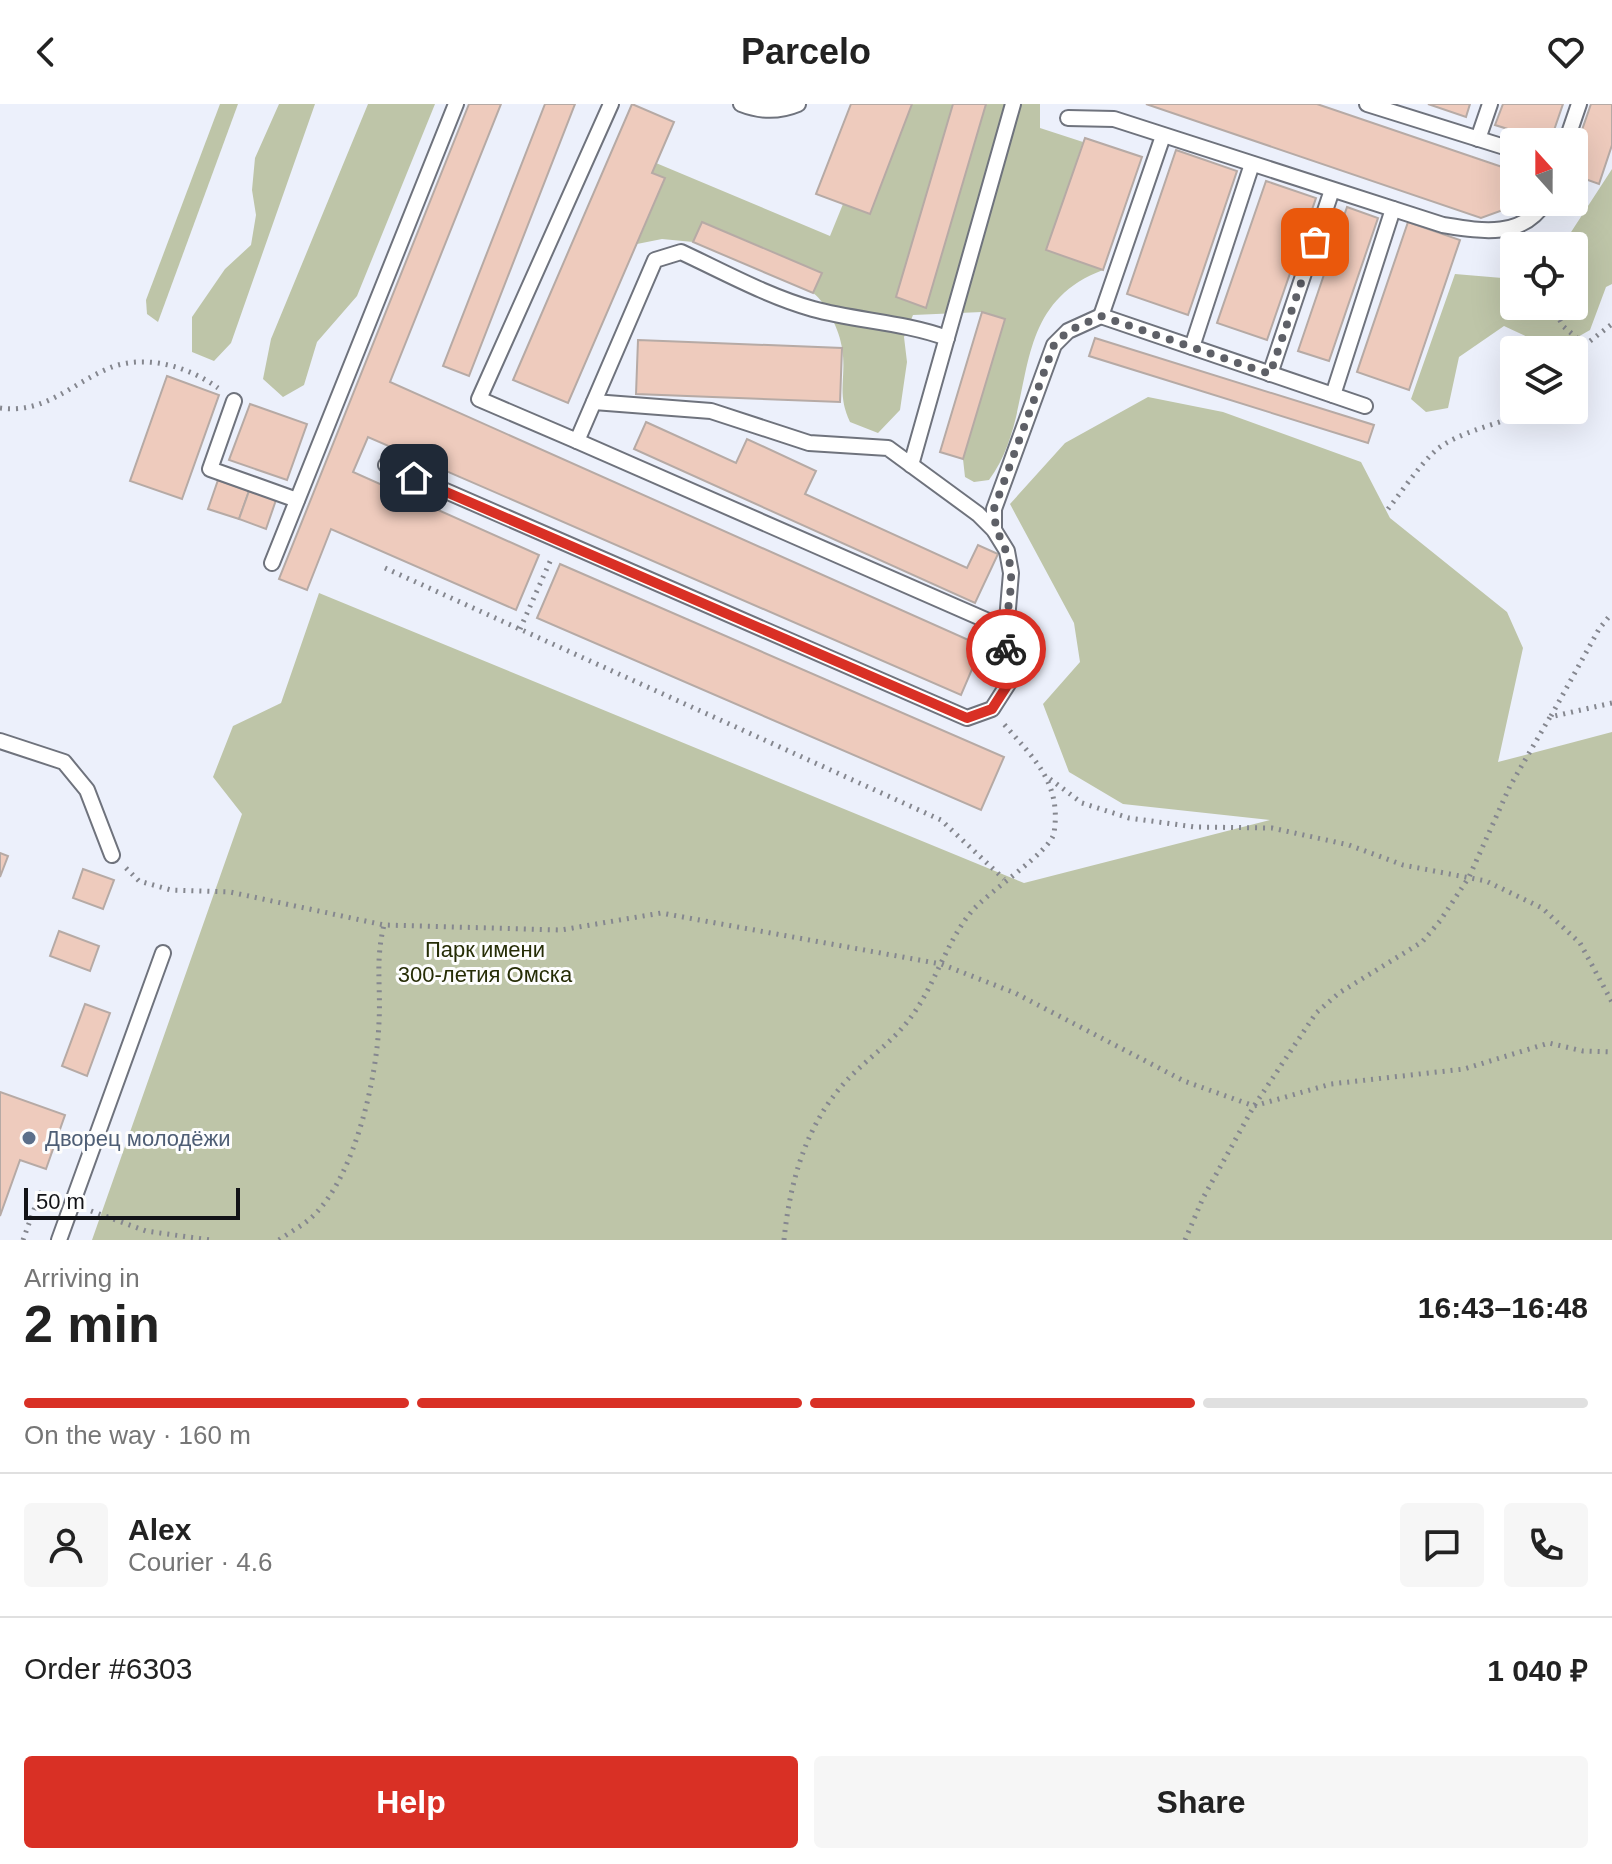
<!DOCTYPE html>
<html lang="en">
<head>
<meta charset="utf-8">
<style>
  :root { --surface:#fff; --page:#f6f6f6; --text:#222; --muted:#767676; --line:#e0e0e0; --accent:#d93025 }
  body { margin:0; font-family:Arial,sans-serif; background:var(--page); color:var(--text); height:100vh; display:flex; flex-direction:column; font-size:30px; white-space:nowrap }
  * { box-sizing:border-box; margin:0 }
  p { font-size:26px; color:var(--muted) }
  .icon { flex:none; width:44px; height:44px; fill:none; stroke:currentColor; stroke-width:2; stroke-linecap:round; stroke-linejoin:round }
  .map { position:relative; height:1136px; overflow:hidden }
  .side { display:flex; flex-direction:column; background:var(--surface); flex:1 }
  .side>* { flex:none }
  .needle { width:52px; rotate:339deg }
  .tools { position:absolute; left:1500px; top:24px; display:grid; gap:16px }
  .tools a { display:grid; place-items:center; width:88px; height:88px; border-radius:8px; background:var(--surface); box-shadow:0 8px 32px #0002; font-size:40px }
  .scale { position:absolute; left:24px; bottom:20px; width:216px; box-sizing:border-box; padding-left:8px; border:4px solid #121317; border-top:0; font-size:22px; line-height:28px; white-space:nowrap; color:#121317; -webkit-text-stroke:6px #fdfdfd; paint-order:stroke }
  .pin { position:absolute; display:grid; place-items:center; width:68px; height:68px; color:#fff; margin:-34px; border-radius:16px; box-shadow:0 4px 12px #0006 }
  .courier { position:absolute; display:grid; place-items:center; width:80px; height:80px; margin:-40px; border:6px solid #d93025; border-radius:50%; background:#fff; color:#222; box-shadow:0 2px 10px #0007 }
  .summary em { font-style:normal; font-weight:600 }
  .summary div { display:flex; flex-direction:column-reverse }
  .summary { display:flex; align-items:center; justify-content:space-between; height:136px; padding:0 24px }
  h1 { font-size:52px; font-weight:600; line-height:60px }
  .bar { display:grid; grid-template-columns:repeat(4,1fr); gap:12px 8px; align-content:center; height:96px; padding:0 24px }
  .bar i { height:10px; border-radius:6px; background:var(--line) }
  .bar .current { background:var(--accent) }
  .bar p { grid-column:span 4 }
  .line { display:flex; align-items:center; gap:20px; padding:0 24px; border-top:2px solid var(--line) }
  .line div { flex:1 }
  .round { display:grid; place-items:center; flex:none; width:84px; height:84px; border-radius:8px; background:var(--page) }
  .cta { display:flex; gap:16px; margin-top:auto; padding:16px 24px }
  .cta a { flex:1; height:92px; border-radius:8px; background:var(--accent); color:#fff; font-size:32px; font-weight:600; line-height:92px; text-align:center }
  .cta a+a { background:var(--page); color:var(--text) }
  header { display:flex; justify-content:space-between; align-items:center; height:104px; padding:0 24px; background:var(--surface); font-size:36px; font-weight:600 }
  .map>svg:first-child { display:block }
  .green { fill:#bec5a8 }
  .building { fill:#eecbbd; stroke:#b6aaa5; stroke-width:2 }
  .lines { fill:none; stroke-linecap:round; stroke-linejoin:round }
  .lane-casing { stroke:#6f737d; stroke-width:18 }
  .path { stroke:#85878f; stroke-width:5; stroke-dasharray:2 6; stroke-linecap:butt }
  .lane { stroke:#fff; stroke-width:14 }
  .done { stroke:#5e6067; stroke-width:8; stroke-dasharray:0 14.4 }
  .route { stroke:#d93025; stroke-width:10 }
  .service-dot { fill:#5c6f8a; stroke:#fdfdfd; stroke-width:3 }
  .labels { text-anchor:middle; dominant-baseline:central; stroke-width:6; stroke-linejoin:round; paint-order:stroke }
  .park-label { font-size:22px; fill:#262d06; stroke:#fdfdfd }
  .service-label { font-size:22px; fill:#4e5e75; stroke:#fdfdfd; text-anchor:start }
</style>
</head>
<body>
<header><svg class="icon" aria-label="back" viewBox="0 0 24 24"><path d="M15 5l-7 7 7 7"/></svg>Parcelo<svg class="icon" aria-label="heart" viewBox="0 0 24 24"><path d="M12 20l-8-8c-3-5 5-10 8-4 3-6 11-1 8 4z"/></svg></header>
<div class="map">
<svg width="1612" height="1136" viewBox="0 0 1612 1136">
  <rect width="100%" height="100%" fill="#ecf0fb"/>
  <g class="green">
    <path d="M220,0H238L158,218L147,210L146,196Z"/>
    <path d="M279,0H315L231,239L214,257L192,248V213L225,165L251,141L256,111L252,86L255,54Z"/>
    <path d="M368,0H435L357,192L317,238L304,281L283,293L263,275L271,235Z"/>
    <path d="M912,0H953L896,193L926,203L986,0H1040V24L1083,38L1047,146L1103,166C1002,204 1041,306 989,376L974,378L965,373L963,355L1005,215L982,208L913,211L904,233L907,258L900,306L878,329L850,318C836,289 847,273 842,244C840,228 827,199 813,189L822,169L703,118L693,138L662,135L637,140L665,75L652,69L656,59L830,132L843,100L870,110Z"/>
    <path d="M1612,65V180L1606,183L1590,226L1555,246L1504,222L1459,253L1448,304L1426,308L1411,295L1455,170L1514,175V202H1574V142H1562Z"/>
    <path d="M1148,293L1223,308L1361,358L1390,414L1507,508L1523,544L1498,658L1612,628V1136H92L242,710L213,673L233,622L281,599L319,489L1024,779L1270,716L1123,700L1069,668L1043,600L1080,558L1074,519L1010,400L1065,339Z"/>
  </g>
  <g class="building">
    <path d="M469,0H501L390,278L982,542L961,591L368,333L353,368L539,451L516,506L331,425L307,486L279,475Z"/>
    <path d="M545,0H575L469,272L443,262Z"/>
    <path d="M632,0L674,18L652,69L665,74L568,299L513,276Z"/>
    <path d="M851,0H912L870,110L816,90Z"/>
    <path d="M953,0H986L926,204L896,193Z"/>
    <path d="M1146,0H1317L1514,67V98H1525L1481,114Z"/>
    <path d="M1428,0H1470L1466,13Z"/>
    <path d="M1503,0H1563L1550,38L1495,21Z"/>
    <path d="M1591,0H1612V41L1599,80L1574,71V49Z"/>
    <path d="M1085,34L1142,53L1103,166L1046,146Z"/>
    <path d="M1176,46L1237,67L1188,211L1127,190Z"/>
    <path d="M1266,77L1316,94L1267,236L1217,219Z"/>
    <path d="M1347,103L1378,114L1329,257L1298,247Z"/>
    <path d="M702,118L822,169L813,189L693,138Z"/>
    <path d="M1408,118L1460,136L1409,286L1357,268Z"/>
    <path d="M982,208L1005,215L963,355L940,348Z"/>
    <path d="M1095,234L1374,321L1368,339L1089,252Z"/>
    <path d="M638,236L842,244L840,298L636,290Z"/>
    <path d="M167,272L219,291L182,395L130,377Z"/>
    <path d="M250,300L307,320L287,376L229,356Z"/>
    <path d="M646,318L736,359L747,335L816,367L805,390L967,464L978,441L998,450L975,499L634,345Z"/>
    <path d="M218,376L249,387L239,415L208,405Z"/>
    <path d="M249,387L276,396L266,425L239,415Z"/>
    <path d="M560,460L1004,653L981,706L537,514Z"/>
    <path d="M0,749L8,752L0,773Z"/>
    <path d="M83,765L114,776L103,805L73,794Z"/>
    <path d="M59,827L99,842L90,867L50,852Z"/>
    <path d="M85,900L110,909L87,972L62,962Z"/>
    <path d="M0,988L65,1011L46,1065L20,1056L0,1112Z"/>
  </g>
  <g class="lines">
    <g class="lane-casing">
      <g id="lane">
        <path d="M611,0L479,295L577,337L655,156L681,148C724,168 767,192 813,205C857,217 903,218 947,234"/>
        <path d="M741,0C761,8 779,8 798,0"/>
        <path d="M1367,0L1514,46"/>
        <path d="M1068,14L1114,15L1443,121C1480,127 1522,135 1545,98"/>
        <path d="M1163,32L1101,212L1365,302"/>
        <path d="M1478,35L1490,0"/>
        <path d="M1566,38L1579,0"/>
        <path d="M1192,243L1252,60"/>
        <path d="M1270,270L1332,86"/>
        <path d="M1333,291L1393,105"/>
        <path d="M234,297L210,365L297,396"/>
        <path d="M594,298L711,307L809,339L888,344L978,410L994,426L1007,447L1011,469L1005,540"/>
        <path d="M386,361L967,614L992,605L1010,577L1005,540L988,517L577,337"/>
        <path d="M911,361L1013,0"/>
        <path d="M994,426V405L1054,241L1068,227L1101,212"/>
        <path d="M272,459L456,0"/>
        <path d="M0,637L64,658L87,686L112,751"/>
        <path d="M59,1136L163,849"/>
      </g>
    </g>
    <g class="path">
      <path d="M1552,202L1563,222L1585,241"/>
      <path d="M1574,264L1585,241L1612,220"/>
      <path d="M0,304C44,310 70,281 107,265C143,249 188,262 218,284"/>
      <path d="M1388,405C1403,386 1418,363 1435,347C1458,327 1504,319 1532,306"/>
      <path d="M385,464L941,716L1004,775"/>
      <path d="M520,525L552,453"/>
      <path d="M1551,612L1599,525L1612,509"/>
      <path d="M1050,675L1082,699L1129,714L1195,723L1272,724L1349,741L1403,761L1486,777L1542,804L1580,839L1612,898"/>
      <path d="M126,764L139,777L171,786L230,788L384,821L561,826L661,809L941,860L1015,889L1184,977L1254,1002L1331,980L1464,965L1549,939L1583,947L1612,948"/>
      <path d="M91,1107L146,1127L210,1136"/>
      <path d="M23,1136L40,1089L56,1094"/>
      <path d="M279,1136C290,1128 304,1121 314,1111C355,1071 377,974 379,918C381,881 375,858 384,821"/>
      <path d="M784,1136C790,1077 806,1020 847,976C867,955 891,939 908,917C935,883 945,839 972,807C988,788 1051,747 1054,729C1062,678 1033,654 1003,619"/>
      <path d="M1185,1136L1203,1094L1254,1002L1316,909L1339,889L1422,838L1440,817L1469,773L1510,682L1550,613L1612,599"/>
    </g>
    <use href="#lane" class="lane"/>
  </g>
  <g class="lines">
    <path class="done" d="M1006,545C1003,520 1012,495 1011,470C1010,443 994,434 994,405L1054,241L1068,227L1101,212L1270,270L1315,138"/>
    <path class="route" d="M414,374L967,614L992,605L1010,577L1006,545"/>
  </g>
  <circle class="service-dot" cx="29" cy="1034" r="8"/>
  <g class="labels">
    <g class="park-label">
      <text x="485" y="845">Парк имени<tspan x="485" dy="25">300-летия Омска</tspan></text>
    </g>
    <g class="service-label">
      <text x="45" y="1034">Дворец молодёжи</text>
    </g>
  </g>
</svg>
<div class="tools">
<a><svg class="needle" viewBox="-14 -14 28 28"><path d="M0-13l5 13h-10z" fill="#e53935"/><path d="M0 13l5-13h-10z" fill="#767676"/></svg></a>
<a><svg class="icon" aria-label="locate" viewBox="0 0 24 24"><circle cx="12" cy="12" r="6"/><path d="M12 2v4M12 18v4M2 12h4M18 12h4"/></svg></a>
<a><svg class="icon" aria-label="layers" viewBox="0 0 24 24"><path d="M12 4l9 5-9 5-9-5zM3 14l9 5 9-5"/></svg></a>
</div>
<div class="scale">50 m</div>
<div class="pin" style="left:1315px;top:138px;background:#ea580c"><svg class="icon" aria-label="bag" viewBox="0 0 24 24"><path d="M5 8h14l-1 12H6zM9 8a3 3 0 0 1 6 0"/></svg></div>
<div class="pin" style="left:414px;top:374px;background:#1f2937"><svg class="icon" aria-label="home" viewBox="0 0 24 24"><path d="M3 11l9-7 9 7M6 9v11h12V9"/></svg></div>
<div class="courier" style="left:1006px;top:545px"><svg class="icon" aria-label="bike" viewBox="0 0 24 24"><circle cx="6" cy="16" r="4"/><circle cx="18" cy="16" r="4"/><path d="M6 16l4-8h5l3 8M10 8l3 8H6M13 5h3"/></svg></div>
</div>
<section class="side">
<div class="summary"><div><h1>2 min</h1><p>Arriving in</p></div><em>16:43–16:48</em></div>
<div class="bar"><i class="current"></i><i class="current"></i><i class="current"></i><i></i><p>On the way · 160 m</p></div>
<div class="line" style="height:144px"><a class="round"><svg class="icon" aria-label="person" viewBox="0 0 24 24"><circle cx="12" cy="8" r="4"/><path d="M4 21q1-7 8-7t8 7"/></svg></a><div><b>Alex</b><p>Courier · 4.6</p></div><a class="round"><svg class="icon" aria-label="chat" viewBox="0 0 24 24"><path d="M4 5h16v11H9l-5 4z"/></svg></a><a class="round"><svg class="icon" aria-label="phone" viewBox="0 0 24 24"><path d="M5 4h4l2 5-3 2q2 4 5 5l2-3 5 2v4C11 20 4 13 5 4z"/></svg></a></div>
<div class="line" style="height:104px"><div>Order #6303</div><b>1 040 ₽</b></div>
<div class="cta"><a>Help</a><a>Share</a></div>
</section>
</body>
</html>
